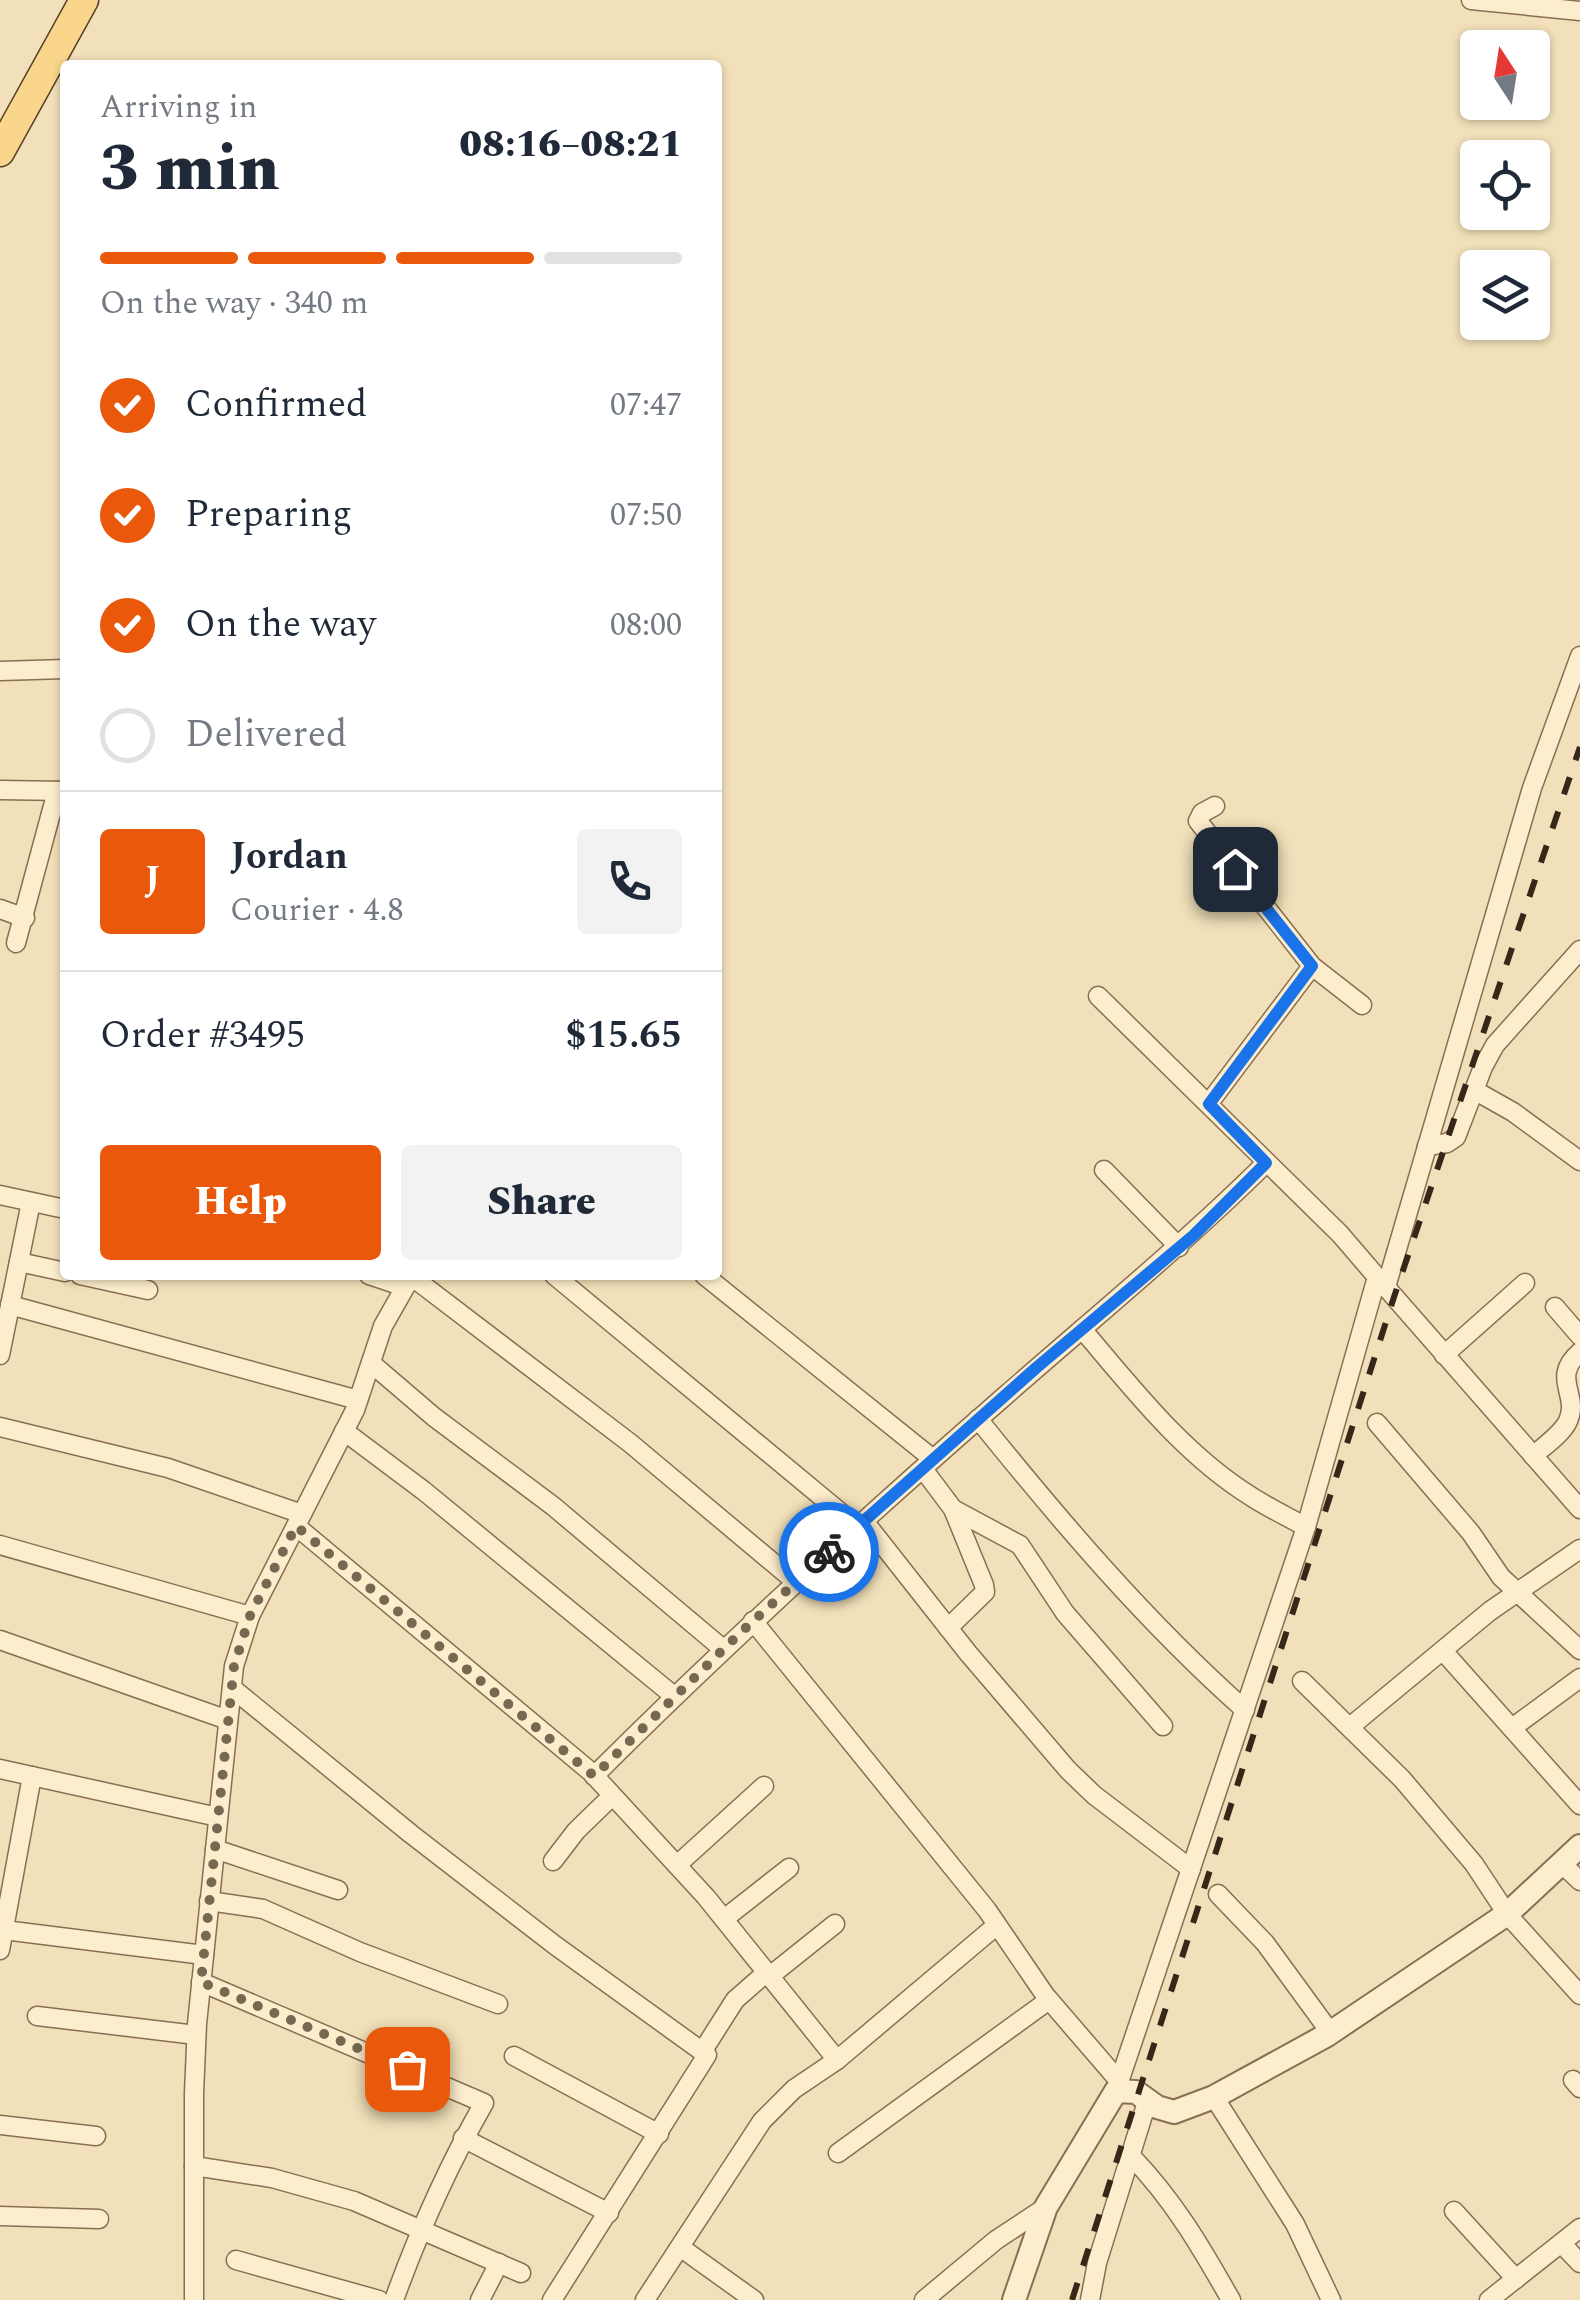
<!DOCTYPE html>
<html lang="en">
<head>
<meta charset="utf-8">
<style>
  :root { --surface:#fff; --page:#f2f2f3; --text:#1f2937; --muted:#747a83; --line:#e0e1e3; --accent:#ea580c }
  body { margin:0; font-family:Spectral,serif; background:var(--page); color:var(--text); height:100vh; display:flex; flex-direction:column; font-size:38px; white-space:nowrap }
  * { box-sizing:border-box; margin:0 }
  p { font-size:32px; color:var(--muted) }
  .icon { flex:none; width:55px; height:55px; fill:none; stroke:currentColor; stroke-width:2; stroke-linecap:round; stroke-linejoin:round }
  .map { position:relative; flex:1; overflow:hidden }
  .panel { position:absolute; left:60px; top:60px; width:662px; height:1220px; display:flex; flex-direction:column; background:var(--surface); border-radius:10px; box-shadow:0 2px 8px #0004 }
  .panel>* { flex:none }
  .needle { width:65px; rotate:348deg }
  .buttons { position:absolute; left:1460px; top:30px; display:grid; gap:20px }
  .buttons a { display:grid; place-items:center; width:90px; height:90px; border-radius:10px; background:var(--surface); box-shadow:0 2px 8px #0004; font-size:50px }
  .pin { position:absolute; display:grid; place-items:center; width:85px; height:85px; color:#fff; margin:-42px; border-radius:20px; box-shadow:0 5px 15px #0006 }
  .courier { position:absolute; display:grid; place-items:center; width:100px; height:100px; margin:-50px; border:8px solid #1a73e8; border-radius:50%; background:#fff; color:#222; box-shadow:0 2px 12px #0007 }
  .head em { font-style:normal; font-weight:800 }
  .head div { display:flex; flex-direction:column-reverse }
  .head { display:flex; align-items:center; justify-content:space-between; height:170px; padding:0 40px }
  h1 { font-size:65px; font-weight:800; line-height:75px }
  .bar { display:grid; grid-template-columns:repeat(4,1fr); gap:15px 10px; align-content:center; height:120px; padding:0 40px }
  .bar i { height:12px; border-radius:8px; background:var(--line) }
  .bar .selected { background:var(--accent) }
  .bar p { grid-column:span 4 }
  .line { display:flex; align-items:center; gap:25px; padding:0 40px; border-top:2px solid var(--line) }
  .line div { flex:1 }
  .round { display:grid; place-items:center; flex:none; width:105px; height:105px; border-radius:10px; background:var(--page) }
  ol { padding:0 40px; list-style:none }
  li { display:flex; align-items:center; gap:30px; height:110px }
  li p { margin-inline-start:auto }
  li .icon { padding:10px; border-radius:50%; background:var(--accent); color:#fff; stroke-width:4 }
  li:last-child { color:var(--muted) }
  li i { width:55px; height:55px; border:5px solid var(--line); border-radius:50% }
  .primary-button { display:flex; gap:20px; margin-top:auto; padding:20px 40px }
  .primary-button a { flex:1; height:115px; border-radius:10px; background:var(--accent); color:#fff; font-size:40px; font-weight:800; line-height:115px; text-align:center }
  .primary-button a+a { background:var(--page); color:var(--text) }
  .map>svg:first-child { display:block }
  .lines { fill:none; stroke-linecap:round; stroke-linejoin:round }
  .minor-casing { stroke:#886f53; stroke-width:21 }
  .tertiary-casing { stroke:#886f53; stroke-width:26 }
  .primary-casing { stroke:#553d28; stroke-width:31 }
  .minor { stroke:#fcedcc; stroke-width:18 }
  .tertiary { stroke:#fcedcc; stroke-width:22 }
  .primary { stroke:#f9d68c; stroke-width:28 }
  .rail { stroke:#362719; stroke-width:6; stroke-dasharray:18 18; stroke-linecap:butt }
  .done { stroke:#776851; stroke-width:10; stroke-dasharray:0 18 }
  .route { stroke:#1a73e8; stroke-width:12 }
</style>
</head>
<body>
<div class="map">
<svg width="1580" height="2300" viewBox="0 0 1580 2300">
  <rect width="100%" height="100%" fill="#f1e0b9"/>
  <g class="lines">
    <g class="minor-casing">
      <g id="minor">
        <path d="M1471,0L1580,11"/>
        <path d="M0,671L65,669"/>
        <path d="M0,790L65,791"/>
        <path d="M1215,806L1202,813L1198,821L1312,966L1362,1005"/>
        <path d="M0,909L25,918"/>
        <path d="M16,943L57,791"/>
        <path d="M1098,996L1340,1234L1377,1277"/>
        <path d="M1474,1090L1513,1112L1580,1161"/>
        <path d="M1209,1103L1312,966"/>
        <path d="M1427,1146L1447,1143L1456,1137L1483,1067L1495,1045L1580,950"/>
        <path d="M1104,1170L1179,1247"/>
        <path d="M0,1195L65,1209"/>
        <path d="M19,1262L65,1272"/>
        <path d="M80,1275L148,1290"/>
        <path d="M369,1275L405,1287"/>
        <path d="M554,1275L858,1527"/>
        <path d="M704,1275L933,1459"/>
        <path d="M411,1276L630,1443L796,1582"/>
        <path d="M1386,1287L1532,788L1580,656"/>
        <path d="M10,1305L358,1400"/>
        <path d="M1555,1307L1580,1336"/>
        <path d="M1082,1329C1133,1389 1184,1455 1252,1497C1269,1508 1288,1517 1306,1527"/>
        <path d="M0,1355L31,1202"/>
        <path d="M1444,1355L1525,1283"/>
        <path d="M371,1363L434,1417L553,1506L723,1649"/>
        <path d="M978,1419C1061,1522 1146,1622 1245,1710"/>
        <path d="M1377,1423L1471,1533L1501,1577L1580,1650"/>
        <path d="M0,1427L168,1468L302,1514"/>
        <path d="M344,1431L424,1491L674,1696"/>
        <path d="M1533,1456C1544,1446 1562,1434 1568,1421C1580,1394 1550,1378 1580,1352"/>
        <path d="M923,1469L953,1509L984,1585L985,1592L948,1628"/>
        <path d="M953,1509L1020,1545L1065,1613L1163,1726"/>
        <path d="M864,1521L968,1653L1068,1770L1094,1795L1191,1869"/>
        <path d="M296,1526L591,1772L706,1897L837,2060"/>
        <path d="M0,1545L250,1616"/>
        <path d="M753,1621L987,1910L1045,1995L1119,2081"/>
        <path d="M0,1640L228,1720"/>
        <path d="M1443,1651L1580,1805"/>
        <path d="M1302,1681L1402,1779L1474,1864L1507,1914L1580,1995"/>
        <path d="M232,1688L411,1834L556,1946L707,2055L552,2300"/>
        <path d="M1351,1726L1490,1611L1580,1549"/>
        <path d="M1512,1728L1580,1678"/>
        <path d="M0,1769L218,1817"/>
        <path d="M594,1776C727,1643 865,1518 1006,1395C1094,1318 1183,1245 1266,1163"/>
        <path d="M215,1849L338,1890"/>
        <path d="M553,1861L576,1831L612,1796"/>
        <path d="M1561,1863L1580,1881"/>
        <path d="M677,1865L764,1786"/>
        <path d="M1218,1894L1265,1943L1330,2032"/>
        <path d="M209,1901L263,1909L360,1952L498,2004"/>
        <path d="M724,1919L789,1868"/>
        <path d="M4,1930L204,1955"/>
        <path d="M0,1950L32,1776"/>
        <path d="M770,1976L835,1924"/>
        <path d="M201,1982L484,2103C448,2166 419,2231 394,2300"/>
        <path d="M37,2016L196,2035"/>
        <path d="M702,2052L735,2000L767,1972"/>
        <path d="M514,2056L659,2134"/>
        <path d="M1573,2080L1580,2088"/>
        <path d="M1116,2091L1306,1527L1377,1277L1580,1509"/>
        <path d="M1214,2097L1295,2224L1331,2300"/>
        <path d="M0,2125L96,2136"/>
        <path d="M463,2138L609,2213"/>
        <path d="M838,2153L1049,2000"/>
        <path d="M1130,2155C1173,2199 1201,2247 1231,2300"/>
        <path d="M194,2166L272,2178L354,2201L521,2273"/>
        <path d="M1454,2211L1516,2279"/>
        <path d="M0,2216L99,2219"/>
        <path d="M1562,2244L1580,2263"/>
        <path d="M680,2247L754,2300"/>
        <path d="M236,2260L379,2300"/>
        <path d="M194,2300V2093L197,2024L234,1666L250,1616L355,1410L383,1326L412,1275"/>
        <path d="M480,2300L499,2263"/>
        <path d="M645,2300L762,2121L794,2089L837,2060L997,1925"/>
        <path d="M924,2300L996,2240L1046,2207"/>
        <path d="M1090,2300L1097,2263L1148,2099"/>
        <path d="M1489,2300L1580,2228"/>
      </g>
    </g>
    <g class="tertiary-casing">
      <path id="tertiary" d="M1014,2300L1046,2207L1116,2091L1136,2092L1157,2107L1174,2112L1214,2097L1327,2035L1507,1914L1580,1846"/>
    </g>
    <g class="primary-casing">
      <path id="primary" d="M0,152L84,0"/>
    </g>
    <use href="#minor" class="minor"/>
    <use href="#tertiary" class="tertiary"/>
    <use href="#primary" class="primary"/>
    <path class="rail" d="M1072,2300L1394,1297L1580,747"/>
  </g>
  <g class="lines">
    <path class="done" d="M407,2069L201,1982L234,1666L250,1616L296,1526L594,1776L738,1635L829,1552"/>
    <path class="route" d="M829,1552L1036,1368L1194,1235L1266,1163L1209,1104L1312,966L1235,869"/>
  </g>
</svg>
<div class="buttons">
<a><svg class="needle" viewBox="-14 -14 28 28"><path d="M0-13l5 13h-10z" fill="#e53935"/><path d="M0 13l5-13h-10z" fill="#747a83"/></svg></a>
<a><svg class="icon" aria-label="locate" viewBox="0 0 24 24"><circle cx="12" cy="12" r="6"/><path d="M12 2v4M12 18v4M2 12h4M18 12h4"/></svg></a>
<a><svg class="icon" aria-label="layers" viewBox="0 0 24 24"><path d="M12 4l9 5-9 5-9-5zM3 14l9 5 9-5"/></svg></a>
</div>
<div class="pin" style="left:407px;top:2069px;background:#ea580c"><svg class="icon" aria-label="bag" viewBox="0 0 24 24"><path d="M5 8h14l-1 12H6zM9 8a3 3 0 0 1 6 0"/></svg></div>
<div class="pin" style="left:1235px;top:869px;background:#1f2937"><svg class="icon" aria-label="home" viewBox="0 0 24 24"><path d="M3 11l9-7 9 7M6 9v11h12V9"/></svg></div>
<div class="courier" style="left:829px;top:1552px"><svg class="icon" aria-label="bike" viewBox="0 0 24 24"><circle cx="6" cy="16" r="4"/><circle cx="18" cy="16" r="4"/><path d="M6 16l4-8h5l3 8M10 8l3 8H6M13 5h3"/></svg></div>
<section class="panel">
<div class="head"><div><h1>3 min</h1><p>Arriving in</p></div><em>08:16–08:21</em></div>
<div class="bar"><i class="selected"></i><i class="selected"></i><i class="selected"></i><i></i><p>On the way · 340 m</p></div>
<ol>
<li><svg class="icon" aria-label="check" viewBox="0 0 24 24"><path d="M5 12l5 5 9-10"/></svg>Confirmed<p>07:47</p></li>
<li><svg class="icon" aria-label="check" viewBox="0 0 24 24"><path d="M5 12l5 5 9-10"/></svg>Preparing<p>07:50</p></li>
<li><svg class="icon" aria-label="check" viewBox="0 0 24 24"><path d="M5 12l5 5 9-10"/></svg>On the way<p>08:00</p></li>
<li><i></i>Delivered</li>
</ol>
<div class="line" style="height:180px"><b class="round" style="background:var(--accent);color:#fff">J</b><div><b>Jordan</b><p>Courier · 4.8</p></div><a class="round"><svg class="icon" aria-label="phone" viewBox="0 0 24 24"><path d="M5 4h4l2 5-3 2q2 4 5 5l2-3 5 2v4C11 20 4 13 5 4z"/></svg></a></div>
<div class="line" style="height:130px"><div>Order #3495</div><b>$15.65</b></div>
<div class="primary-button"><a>Help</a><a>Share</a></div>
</section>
</div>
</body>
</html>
